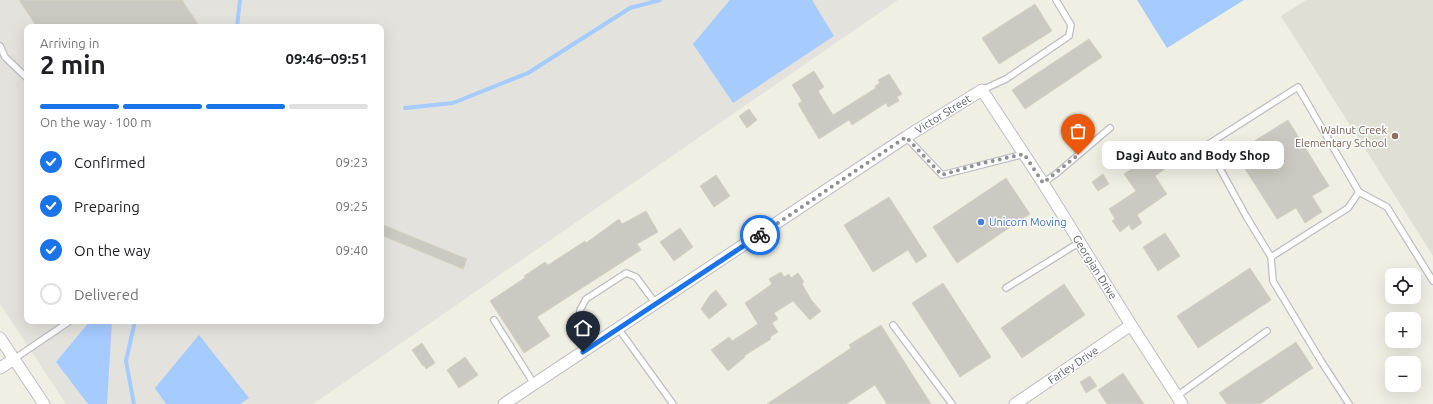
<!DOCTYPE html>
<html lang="en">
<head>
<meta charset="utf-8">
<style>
  :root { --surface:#fff; --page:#f2f2f2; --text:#202124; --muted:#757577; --line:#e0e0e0; --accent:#1a73e8 }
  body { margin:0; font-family:Ubuntu,sans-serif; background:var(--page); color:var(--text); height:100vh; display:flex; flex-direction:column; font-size:15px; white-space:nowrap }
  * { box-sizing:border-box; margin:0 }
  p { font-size:13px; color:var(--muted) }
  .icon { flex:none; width:22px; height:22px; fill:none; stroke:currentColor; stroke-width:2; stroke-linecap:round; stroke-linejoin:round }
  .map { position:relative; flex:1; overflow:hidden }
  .drawer { position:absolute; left:24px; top:24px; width:360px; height:300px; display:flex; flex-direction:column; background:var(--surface); border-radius:8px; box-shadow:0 4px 16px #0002 }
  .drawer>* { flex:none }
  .buttons { position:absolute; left:1385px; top:268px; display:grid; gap:8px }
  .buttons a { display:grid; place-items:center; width:36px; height:36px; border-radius:8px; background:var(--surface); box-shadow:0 4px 16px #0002; font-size:20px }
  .pin { position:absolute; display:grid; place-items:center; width:34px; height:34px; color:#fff; margin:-41px -17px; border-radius:50% 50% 50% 0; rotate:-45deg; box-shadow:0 0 4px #0007 }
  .pin .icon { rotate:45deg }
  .courier { position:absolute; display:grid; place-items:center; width:40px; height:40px; margin:-20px; border:3px solid #1a73e8; border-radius:50%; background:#fff; color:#222; box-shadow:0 1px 5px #0007 }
  .bubble { position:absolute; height:28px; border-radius:8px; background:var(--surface); box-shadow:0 4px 16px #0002; font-size:13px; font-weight:600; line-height:28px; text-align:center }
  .head em { font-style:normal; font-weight:600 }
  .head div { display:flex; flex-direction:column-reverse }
  .head { display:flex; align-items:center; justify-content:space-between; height:68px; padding:0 16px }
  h1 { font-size:26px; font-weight:600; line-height:30px }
  .bar { display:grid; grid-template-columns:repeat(4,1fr); gap:6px 4px; align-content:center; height:48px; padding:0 16px }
  .bar i { height:5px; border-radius:3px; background:var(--line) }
  .bar .on { background:var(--accent) }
  .bar p { grid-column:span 4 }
  ol { padding:0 16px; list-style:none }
  li { display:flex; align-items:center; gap:12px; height:44px }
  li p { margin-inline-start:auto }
  li .icon { padding:4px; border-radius:50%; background:var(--accent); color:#fff; stroke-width:4 }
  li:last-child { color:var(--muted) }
  li i { width:22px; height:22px; border:2px solid var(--line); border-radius:50% }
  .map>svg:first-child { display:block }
  .industrial { fill:#e4e2dc; fill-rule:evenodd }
  .education { fill:#e0dfd3 }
  .water { fill:#a5cbff }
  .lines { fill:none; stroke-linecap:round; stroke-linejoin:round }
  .stream { stroke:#a5cbff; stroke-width:4 }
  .building { fill:#cbc9c1; stroke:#d5d2c2 }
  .lane-casing { stroke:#bcbdc4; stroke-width:8 }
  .street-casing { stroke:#bcbdc4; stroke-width:13 }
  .lane { stroke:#fff; stroke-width:5.5 }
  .street { stroke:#fff; stroke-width:11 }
  .done { stroke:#909192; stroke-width:4; stroke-dasharray:0 7.2 }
  .route { stroke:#1a73e8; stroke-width:5 }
  .education-dot { fill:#8d6e63; stroke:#fff; stroke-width:1.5 }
  .shop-dot { fill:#3f7fe0; stroke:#fff; stroke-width:1.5 }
  .labels { text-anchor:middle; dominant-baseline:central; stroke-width:3; stroke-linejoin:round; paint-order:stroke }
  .street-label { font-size:11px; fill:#5c5f66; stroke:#fff }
  .education-label { font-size:11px; fill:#785e54; stroke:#fff; text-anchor:end }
  .shop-label { font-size:11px; fill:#366cbe; stroke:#fff; text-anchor:start }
</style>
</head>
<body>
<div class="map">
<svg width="1433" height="404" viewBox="0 0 1433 404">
  <rect width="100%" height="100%" fill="#f0efe4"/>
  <path class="industrial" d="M0,0H898L313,404H66L0,304ZM27,27H381V321H27Z"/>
  <path class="education" d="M1306,0H1433V256L1281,16Z"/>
  <g class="water">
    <path d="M730,0H812L834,36L733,103L693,44Z"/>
    <path d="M1137,0H1244L1167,48Z"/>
    <path d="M90,321H112L107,404H88L56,362Z"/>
    <path d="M199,335L249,398L240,404H166L155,388Z"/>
  </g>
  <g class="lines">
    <g class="stream">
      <path d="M237,27L240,0"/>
      <path d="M405,108L453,103L528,73L630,8L660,0"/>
      <path d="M134,404L126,361L135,321"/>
    </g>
  </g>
  <g class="building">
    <path d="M19,0H182L200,27H37Z"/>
    <path d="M1035,4L1052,31L999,64L982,38Z"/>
    <path d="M1089,39L1102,57L1025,109L1012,90Z"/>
    <path d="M814,71L824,87L818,91L833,115L876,88L875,86L880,83L878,80L889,74L902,94L897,97L899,101L888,107L886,103L852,125L849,120L819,139L798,104L802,101L792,85Z"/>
    <path d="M749,109L757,120L747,128L739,116Z"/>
    <path d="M1288,120L1329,186L1312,196L1322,212L1305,223L1296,208L1277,219L1235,153Z"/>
    <path d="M1168,144L1179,159L1155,176L1167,194L1137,215L1142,223L1132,230L1129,225L1120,232L1112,221L1115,219L1109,209L1136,191L1124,174Z"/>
    <path d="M1103,174L1109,184L1098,191L1092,182Z"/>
    <path d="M716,175L730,196L714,207L700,186Z"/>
    <path d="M1006,178L1030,214L957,263L933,227Z"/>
    <path d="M889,197L927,256L916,263L908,250L873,272L844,225Z"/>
    <path d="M646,211L658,232L637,244L641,250L537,317L550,336L524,353L490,301L526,277L524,276L545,262L548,265L585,241L586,243L619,219L622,224Z"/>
    <path d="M381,224L467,259L463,269L381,235Z"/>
    <path d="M680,228L693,247L674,261L660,242Z"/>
    <path d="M1165,233L1180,256L1158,271L1143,247Z"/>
    <path d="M1250,268L1271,300L1198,348L1177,316Z"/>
    <path d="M781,272L784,277L789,274L791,278L798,273L804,282L802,284L812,301L821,311L810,320L793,301L774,313L778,319L772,323L778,332L770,337L771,339L744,356L745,357L728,371L711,350L729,337L732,341L758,324L745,303L772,284L769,279Z"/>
    <path d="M943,283L991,357L960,377L912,303Z"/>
    <path d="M1064,284L1085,315L1022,358L1001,328Z"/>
    <path d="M716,290L727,305L709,319L701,309L710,295Z"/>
    <path d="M881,325L931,404H887L875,385L846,404H767L851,348L849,345Z"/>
    <path d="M1296,342L1313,368L1260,404H1227L1219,393Z"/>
    <path d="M422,343L435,363L426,369L424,365L423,366L412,350Z"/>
    <path d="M465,357L478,375L459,388L447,370Z"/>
    <path d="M1123,373L1144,404H1107L1098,390Z"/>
    <path d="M1090,376L1097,386L1086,393L1080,382Z"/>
  </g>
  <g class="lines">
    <g class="lane-casing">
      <g id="lane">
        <path d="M0,46L5,57L27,78"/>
        <path d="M982,90L1006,79L1069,36L1071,25L1056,0"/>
        <path d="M906,137L942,175L1024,154"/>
        <path d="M1043,183L1057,173L1110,128"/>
        <path d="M1359,192L1387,207L1433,281"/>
        <path d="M1271,257L1348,208L1359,192L1298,87L1207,145L1246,216L1271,257L1273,281L1321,361L1349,404"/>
        <path d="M1006,288L1080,242"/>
        <path d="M494,320L534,384"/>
        <path d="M893,325L952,404"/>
        <path d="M618,328L673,404"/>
        <path d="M595,344L581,324L580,310L586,299L626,273L636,277L656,304"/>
        <path d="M14,359L70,321"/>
        <path d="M1177,396L1267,331"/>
      </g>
    </g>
    <g class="street-casing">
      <g id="street">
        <path d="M0,338L44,404"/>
        <path d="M0,368L14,359"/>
        <path d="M504,404L906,137L982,90L1043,183L1131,325L1182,404"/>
        <path d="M1015,404L1131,325"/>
      </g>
    </g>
    <use href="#lane" class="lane"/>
    <use href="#street" class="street"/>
  </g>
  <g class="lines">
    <path class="done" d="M760,235L906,137L942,175L979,164L1024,154L1043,183L1078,155"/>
    <path class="route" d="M583,352L760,235"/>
  </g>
  <circle class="education-dot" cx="1395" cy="136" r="4"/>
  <circle class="shop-dot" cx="981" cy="222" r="4"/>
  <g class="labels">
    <g class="street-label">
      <text transform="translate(943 114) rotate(-32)">Victor Street</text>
      <text transform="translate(1095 267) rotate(58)">Georgian Drive</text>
      <text transform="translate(1073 365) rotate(-34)">Farley Drive</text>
    </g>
    <g class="education-label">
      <text x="1387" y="130">Walnut Creek<tspan x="1387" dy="13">Elementary School</tspan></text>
    </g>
    <g class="shop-label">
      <text x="989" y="222">Unicorn Moving</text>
    </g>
  </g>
</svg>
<div class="buttons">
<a><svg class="icon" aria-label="locate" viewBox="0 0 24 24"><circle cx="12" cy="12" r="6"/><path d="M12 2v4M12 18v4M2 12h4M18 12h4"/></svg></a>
<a>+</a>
<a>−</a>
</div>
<div class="pin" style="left:1078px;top:155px;background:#ea580c"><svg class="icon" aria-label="bag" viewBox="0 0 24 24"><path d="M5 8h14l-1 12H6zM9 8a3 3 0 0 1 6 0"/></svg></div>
<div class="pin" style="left:583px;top:352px;background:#1f2937"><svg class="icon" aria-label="home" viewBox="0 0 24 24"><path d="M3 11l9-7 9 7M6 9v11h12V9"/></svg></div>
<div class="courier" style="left:760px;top:235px"><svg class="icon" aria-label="bike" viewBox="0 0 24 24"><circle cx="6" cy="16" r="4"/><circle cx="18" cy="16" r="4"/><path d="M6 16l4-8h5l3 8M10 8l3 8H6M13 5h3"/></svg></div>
<div class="bubble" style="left:1102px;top:141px;width:182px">Dagi Auto and Body Shop</div>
<section class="drawer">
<div class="head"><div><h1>2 min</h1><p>Arriving in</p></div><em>09:46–09:51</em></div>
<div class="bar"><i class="on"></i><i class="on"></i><i class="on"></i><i></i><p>On the way · 100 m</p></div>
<ol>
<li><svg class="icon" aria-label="check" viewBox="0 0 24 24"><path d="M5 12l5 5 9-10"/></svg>Confirmed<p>09:23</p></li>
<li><svg class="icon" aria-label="check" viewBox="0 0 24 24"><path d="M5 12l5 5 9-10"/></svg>Preparing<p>09:25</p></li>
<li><svg class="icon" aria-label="check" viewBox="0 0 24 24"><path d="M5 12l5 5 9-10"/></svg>On the way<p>09:40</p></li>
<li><i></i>Delivered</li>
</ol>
</section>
</div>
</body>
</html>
